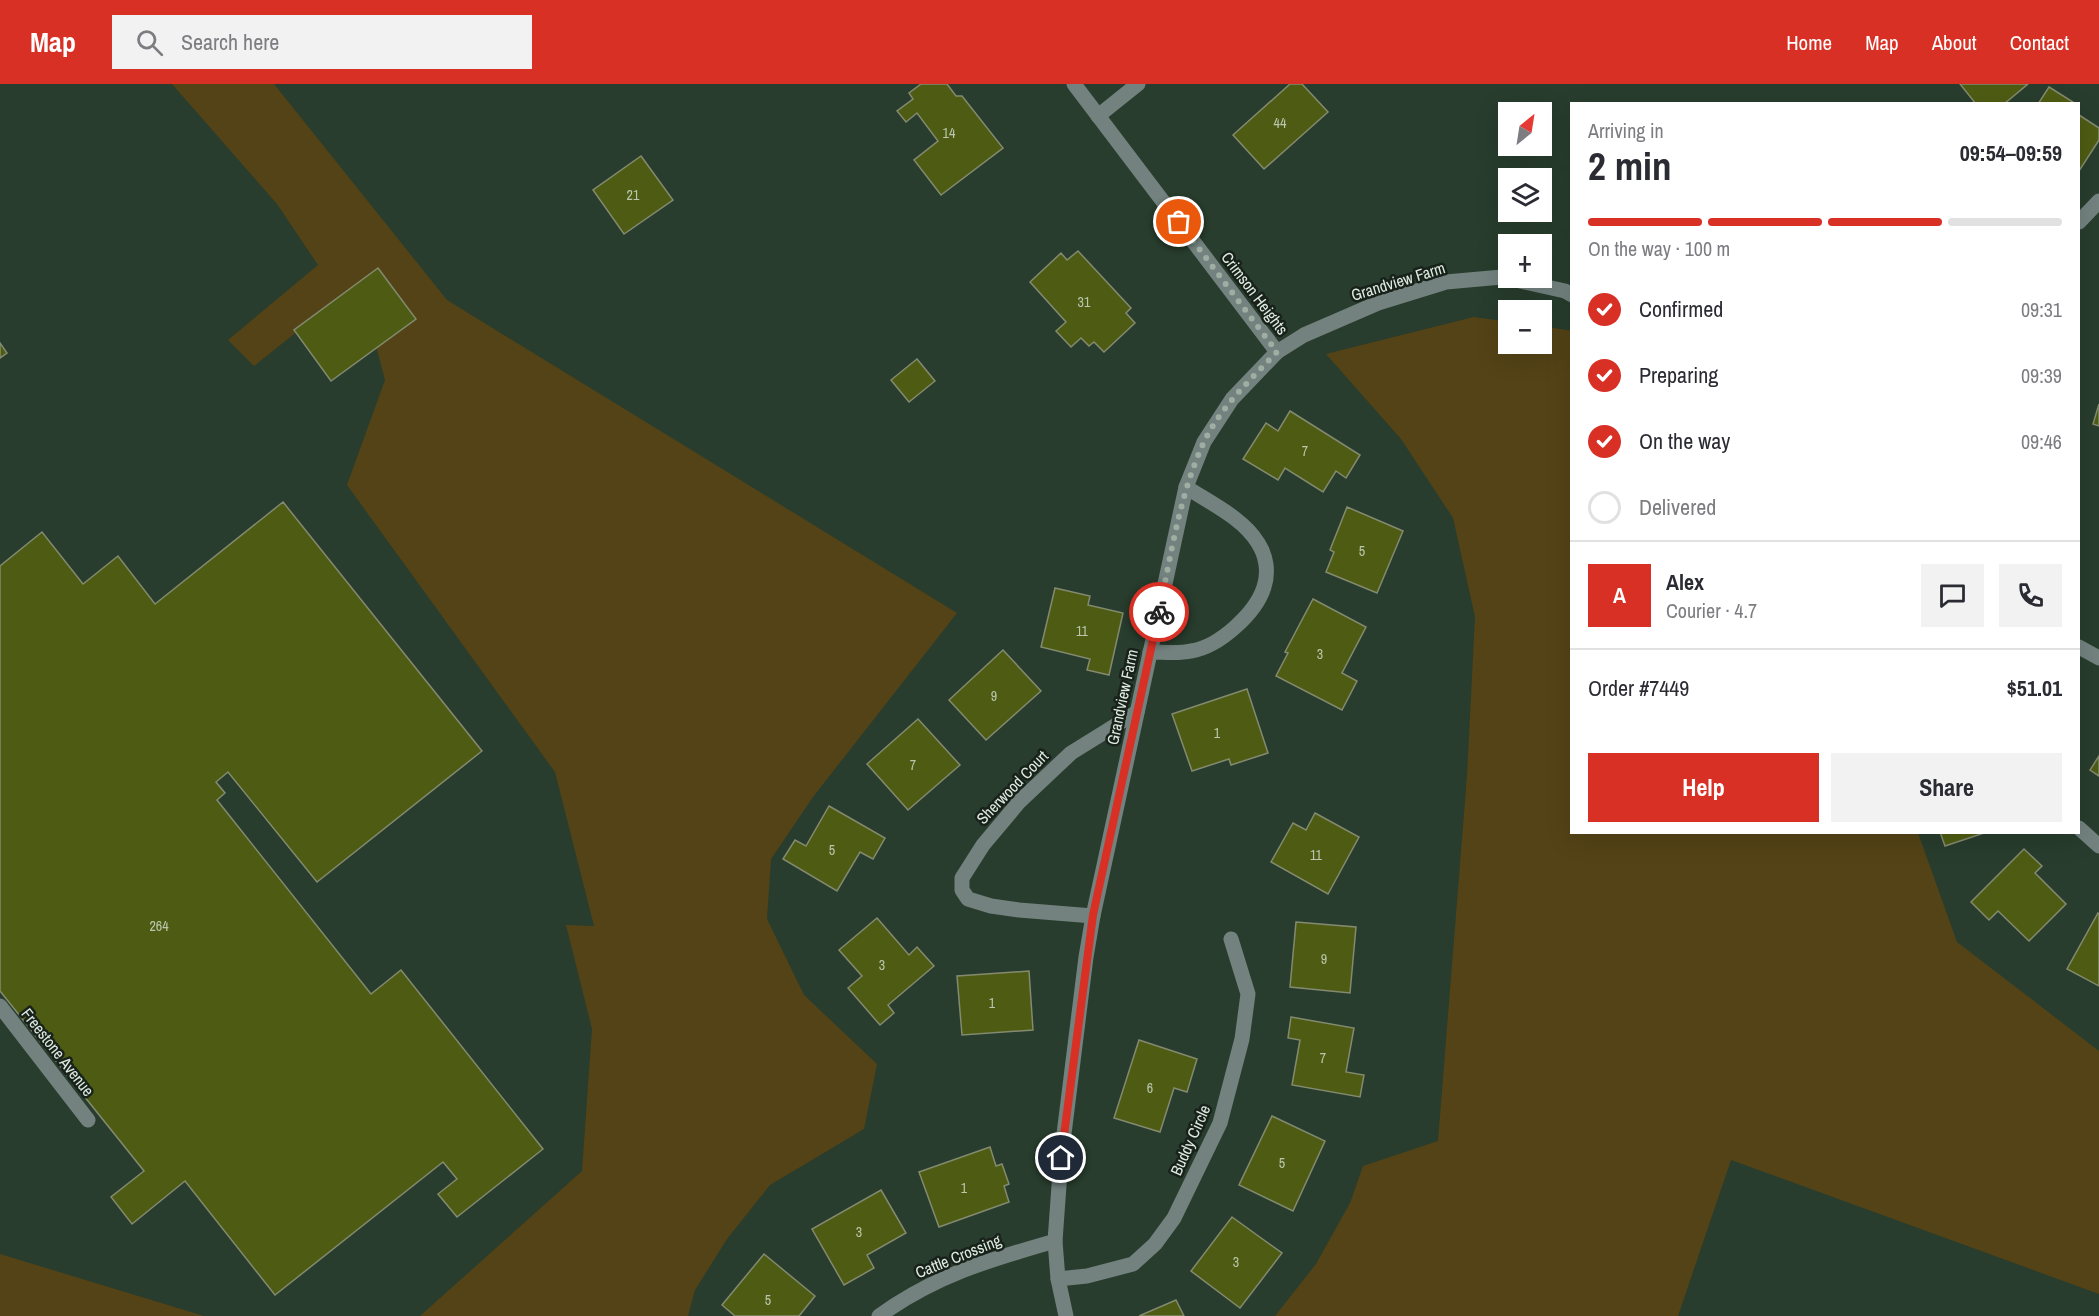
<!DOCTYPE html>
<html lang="en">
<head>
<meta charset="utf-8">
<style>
  :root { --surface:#fff; --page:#f2f2f3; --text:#2b2b33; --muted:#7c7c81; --line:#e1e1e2; --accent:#d93025 }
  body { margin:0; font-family:"Archivo Narrow",sans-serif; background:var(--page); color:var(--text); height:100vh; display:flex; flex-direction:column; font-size:22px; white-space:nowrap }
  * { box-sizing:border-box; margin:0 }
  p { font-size:20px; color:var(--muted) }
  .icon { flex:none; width:33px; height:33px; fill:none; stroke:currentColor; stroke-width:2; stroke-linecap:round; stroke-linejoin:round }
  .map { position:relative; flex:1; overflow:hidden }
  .drawer { position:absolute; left:1570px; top:18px; width:510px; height:732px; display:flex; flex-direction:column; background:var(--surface); border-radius:0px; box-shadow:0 6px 24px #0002 }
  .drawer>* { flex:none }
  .needle { width:39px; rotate:30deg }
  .tools { position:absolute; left:1498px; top:18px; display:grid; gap:12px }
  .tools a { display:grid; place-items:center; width:54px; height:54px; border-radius:0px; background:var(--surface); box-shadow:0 6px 24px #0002; font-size:30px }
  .pin { position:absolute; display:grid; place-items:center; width:51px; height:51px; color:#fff; margin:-26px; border:3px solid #fff; border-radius:50%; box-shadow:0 2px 6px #0007 }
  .courier { position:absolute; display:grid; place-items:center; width:60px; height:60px; margin:-30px; border:4px solid #d93025; border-radius:50%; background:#fff; color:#222; box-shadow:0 2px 8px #0007 }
  .headline em { font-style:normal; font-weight:800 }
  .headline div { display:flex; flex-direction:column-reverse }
  .headline { display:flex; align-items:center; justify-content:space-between; height:102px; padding:0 18px }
  h1 { font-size:39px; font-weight:800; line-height:45px }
  .bar { display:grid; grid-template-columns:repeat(4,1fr); gap:9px 6px; align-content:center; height:72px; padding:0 18px }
  .bar i { height:8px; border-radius:4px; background:var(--line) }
  .bar .on { background:var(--accent) }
  .bar p { grid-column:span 4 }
  .line { display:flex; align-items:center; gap:15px; padding:0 18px; border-top:2px solid var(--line) }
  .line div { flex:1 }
  .round { display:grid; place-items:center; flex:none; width:63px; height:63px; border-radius:0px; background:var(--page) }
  ol { padding:0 18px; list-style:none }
  li { display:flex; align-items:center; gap:18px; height:66px }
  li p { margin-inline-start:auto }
  li .icon { padding:6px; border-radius:50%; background:var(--accent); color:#fff; stroke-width:4 }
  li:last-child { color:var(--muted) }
  li i { width:33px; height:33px; border:3px solid var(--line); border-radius:50% }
  .primary-button { display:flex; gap:12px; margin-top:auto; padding:12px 18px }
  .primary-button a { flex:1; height:69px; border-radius:0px; background:var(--accent); color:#fff; font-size:24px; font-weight:800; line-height:69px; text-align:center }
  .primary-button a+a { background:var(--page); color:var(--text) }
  header { display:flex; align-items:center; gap:36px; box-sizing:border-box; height:84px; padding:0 30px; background:var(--accent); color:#fff }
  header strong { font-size:28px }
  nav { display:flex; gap:33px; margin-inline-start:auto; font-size:21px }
  .search { width:420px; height:54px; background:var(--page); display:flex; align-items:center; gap:15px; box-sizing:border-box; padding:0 21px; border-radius:0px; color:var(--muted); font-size:22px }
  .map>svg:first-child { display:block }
  .green { fill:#544316 }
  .building { fill:#4e5c13; stroke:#838a70; stroke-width:1.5 }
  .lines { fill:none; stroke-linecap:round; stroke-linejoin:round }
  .minor { stroke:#73827f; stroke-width:15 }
  .done { stroke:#9eaea2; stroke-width:6; stroke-dasharray:0 10.8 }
  .route { stroke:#d93025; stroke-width:8 }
  .labels { text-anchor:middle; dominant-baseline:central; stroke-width:5; stroke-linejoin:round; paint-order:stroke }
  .number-label { font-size:14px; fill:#bac7ae }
  .street-label { font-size:16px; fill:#deebe1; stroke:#18211a }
</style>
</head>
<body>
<header>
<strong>Map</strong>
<div class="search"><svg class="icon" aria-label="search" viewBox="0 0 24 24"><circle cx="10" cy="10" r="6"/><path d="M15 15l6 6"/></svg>Search here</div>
<nav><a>Home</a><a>Map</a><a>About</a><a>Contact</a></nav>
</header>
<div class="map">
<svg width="2099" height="1232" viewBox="0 0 2099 1232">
  <rect width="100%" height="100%" fill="#283d2d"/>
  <g class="green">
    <path d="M172,0H274L447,216L957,529L813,713L771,775L767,835L804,911L877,980L864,1045L770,1101L727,1155L695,1206L688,1232H420L582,1087L592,945L566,841L594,842L555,688L347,401L385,296L359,198L254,282L228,256L318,181L277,120Z"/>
    <path d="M1474,233L1509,238V260H1542V242L1572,247V748L1918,749L1957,858L2099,967V1210L1731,1076L1678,1232H1275L1316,1180L1350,1119L1363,1082L1438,1057L1467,692L1475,533L1453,434L1401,355L1326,270Z"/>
    <path d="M0,1170L204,1232H0Z"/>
  </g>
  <g class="building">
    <path d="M921,0H947L956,12H962L1003,64L941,111L914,76L938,57L917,29L906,38L897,27L913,15L909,9Z"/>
    <path d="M1290,0H1302L1328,28L1264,85L1233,51Z"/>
    <path d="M1960,0H2028L2004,20H1976Z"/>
    <path d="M2049,3L2073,18L2072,20H2038Z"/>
    <path d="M2079,31L2099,44V56L2079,87Z"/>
    <path d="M641,72L673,116L624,150L593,106Z"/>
    <path d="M1078,167L1131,224L1126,229L1135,239L1104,268L1094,258L1089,262L1081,254L1071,263L1056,247L1066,238L1030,198L1061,169L1067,176Z"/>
    <path d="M378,184L416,235L331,297L294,246Z"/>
    <path d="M0,259L7,269L0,274Z"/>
    <path d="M917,275L935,297L909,318L891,296Z"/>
    <path d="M2099,320V342L2093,340Z"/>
    <path d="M1290,327L1360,371L1346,394L1336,387L1323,408L1285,384L1278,396L1243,375L1266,339L1278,347Z"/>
    <path d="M283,418L482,667L317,798L228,688L216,698L225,709L217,716L371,910L401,886L543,1065L457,1133L438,1110L457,1095L443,1078L275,1211L185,1097L132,1140L111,1113L144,1087L0,907V482L42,448L83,500L118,472L155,520Z"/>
    <path d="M1347,423L1403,447L1377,509L1326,488L1334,468L1330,466Z"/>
    <path d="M1055,504L1090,512L1088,521L1123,529L1109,591L1087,586L1090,575L1041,563Z"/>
    <path d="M1313,515L1366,543L1342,589L1357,597L1342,626L1276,592L1288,569L1285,568Z"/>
    <path d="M1003,566L1041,607L986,656L949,616Z"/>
    <path d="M1247,605L1268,669L1231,681L1229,675L1192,687L1172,630Z"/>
    <path d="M918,635L960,681L908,726L867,680Z"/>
    <path d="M2099,672V692L2090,686Z"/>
    <path d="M829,722L885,754L873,775L860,768L837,807L783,775L795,756L806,762Z"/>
    <path d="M1315,729L1359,753L1328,810L1271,778L1293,739L1306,746Z"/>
    <path d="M1940,748H1987L1945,762Z"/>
    <path d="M2024,765L2042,782L2035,789L2066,820L2029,857L1998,827L1989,836L1971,818Z"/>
    <path d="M2098,829L2099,830V902L2067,885Z"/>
    <path d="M877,834L909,871L917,863L934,882L888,921L894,929L880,941L848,904L862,892L839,866Z"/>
    <path d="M1296,838L1356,843L1350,909L1290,903Z"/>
    <path d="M1029,887L1033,946L962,951L957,892Z"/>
    <path d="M1291,933L1354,944L1346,988L1364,991L1360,1013L1292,1001L1300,956L1288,954Z"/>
    <path d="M1139,956L1197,975L1187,1008L1174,1004L1160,1048L1114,1034Z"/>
    <path d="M1272,1032L1325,1057L1293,1127L1239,1101Z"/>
    <path d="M990,1063L996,1082L1002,1080L1009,1100L1004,1102L1009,1118L939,1143L919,1088Z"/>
    <path d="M881,1106L906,1149L867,1171L874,1184L844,1201L812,1145Z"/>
    <path d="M1232,1133L1282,1169L1240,1224L1191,1187Z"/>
    <path d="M764,1170L815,1212L799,1232H735L722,1221Z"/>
    <path d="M1176,1216L1184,1232H1139Z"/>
  </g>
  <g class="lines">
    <g class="minor">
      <path d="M1074,0L1277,268"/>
      <path d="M1098,32L1138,0"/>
      <path d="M2079,138L2099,117"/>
      <path d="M2079,563L2099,574"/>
      <path d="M1150,568C1163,568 1179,570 1191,567C1219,563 1256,529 1264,503C1269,488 1266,471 1258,459C1243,434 1210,419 1186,403"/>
      <path d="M2079,744L2099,762"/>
      <path d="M1093,832L1019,826L991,822L968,815L962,806V794L983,761L1019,718L1071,669L1137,628"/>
      <path d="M0,922L88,1036"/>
      <path d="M1058,1195L1087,1192L1133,1180L1155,1160L1174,1134L1220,1039L1242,955L1248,910L1231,855"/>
      <path d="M879,1232C936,1191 989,1176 1055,1157"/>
      <path d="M1066,1232L1058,1195L1055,1157L1061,1074L1086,873L1093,832L1186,403L1204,358L1232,315L1277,268L1304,251L1378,219L1446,198L1502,193L1565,207L1572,211"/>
    </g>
  </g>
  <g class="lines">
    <path class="done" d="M1159,528C1171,472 1179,413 1203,360C1219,325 1250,296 1277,268L1179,138"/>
    <path class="route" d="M1061,1074L1093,831L1159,528"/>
  </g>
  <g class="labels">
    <g class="number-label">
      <text x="1280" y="39">44</text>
      <text x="949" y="49">14</text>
      <text x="633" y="111">21</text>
      <text x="1084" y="218">31</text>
      <text x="1305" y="367">7</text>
      <text x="1362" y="467">5</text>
      <text x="1082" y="547">11</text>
      <text x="1320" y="570">3</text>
      <text x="994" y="612">9</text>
      <text x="1217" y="649">1</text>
      <text x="913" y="681">7</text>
      <text x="832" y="766">5</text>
      <text x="1316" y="771">11</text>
      <text x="159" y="842">264</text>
      <text x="1324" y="875">9</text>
      <text x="882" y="881">3</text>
      <text x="992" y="919">1</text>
      <text x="1323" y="974">7</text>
      <text x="1150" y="1004">6</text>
      <text x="1282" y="1079">5</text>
      <text x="964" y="1104">1</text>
      <text x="859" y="1148">3</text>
      <text x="1236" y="1178">3</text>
      <text x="768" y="1216">5</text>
    </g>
    <g class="street-label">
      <text transform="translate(1398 197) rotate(-17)">Grandview Farm</text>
      <text transform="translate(1255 209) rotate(53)">Crimson Heights</text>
      <text transform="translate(1122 613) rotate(-78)">Grandview Farm</text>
      <text transform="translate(1012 703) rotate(-46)">Sherwood Court</text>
      <text transform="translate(58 968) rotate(52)">Freestone Avenue</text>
      <text transform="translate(1190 1056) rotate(-66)">Buddy Circle</text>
      <text transform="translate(958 1172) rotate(-22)">Cattle Crossing</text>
    </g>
  </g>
</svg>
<div class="tools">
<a><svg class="needle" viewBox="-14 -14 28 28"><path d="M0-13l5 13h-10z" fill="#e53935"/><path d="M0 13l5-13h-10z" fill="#7c7c81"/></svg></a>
<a><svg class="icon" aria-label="layers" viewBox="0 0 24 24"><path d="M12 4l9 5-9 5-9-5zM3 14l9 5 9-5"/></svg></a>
<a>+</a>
<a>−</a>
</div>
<div class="pin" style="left:1179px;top:138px;background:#ea580c"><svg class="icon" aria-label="bag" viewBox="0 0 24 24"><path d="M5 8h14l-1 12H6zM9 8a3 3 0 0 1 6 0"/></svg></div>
<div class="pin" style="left:1061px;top:1074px;background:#1f2937"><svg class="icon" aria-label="home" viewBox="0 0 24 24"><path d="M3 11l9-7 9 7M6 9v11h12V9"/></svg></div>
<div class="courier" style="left:1159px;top:528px"><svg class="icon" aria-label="bike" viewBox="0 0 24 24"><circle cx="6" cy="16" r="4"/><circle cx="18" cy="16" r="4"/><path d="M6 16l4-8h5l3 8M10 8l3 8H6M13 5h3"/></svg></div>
<section class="drawer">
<div class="headline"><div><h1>2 min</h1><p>Arriving in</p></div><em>09:54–09:59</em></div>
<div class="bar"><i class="on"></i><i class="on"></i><i class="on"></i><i></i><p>On the way · 100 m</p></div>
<ol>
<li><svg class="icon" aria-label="check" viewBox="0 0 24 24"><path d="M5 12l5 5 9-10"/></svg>Confirmed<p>09:31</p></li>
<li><svg class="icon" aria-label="check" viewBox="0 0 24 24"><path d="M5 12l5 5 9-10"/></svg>Preparing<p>09:39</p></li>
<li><svg class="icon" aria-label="check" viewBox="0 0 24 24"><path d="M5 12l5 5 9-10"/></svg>On the way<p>09:46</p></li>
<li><i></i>Delivered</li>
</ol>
<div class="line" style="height:108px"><b class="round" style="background:var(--accent);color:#fff">A</b><div><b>Alex</b><p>Courier · 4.7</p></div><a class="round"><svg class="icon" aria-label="chat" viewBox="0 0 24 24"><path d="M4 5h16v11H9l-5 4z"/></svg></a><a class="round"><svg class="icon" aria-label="phone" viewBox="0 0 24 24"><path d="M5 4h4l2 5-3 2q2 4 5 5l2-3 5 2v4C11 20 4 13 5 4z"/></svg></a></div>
<div class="line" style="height:78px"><div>Order #7449</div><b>$51.01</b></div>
<div class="primary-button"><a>Help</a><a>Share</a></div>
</section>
</div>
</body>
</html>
